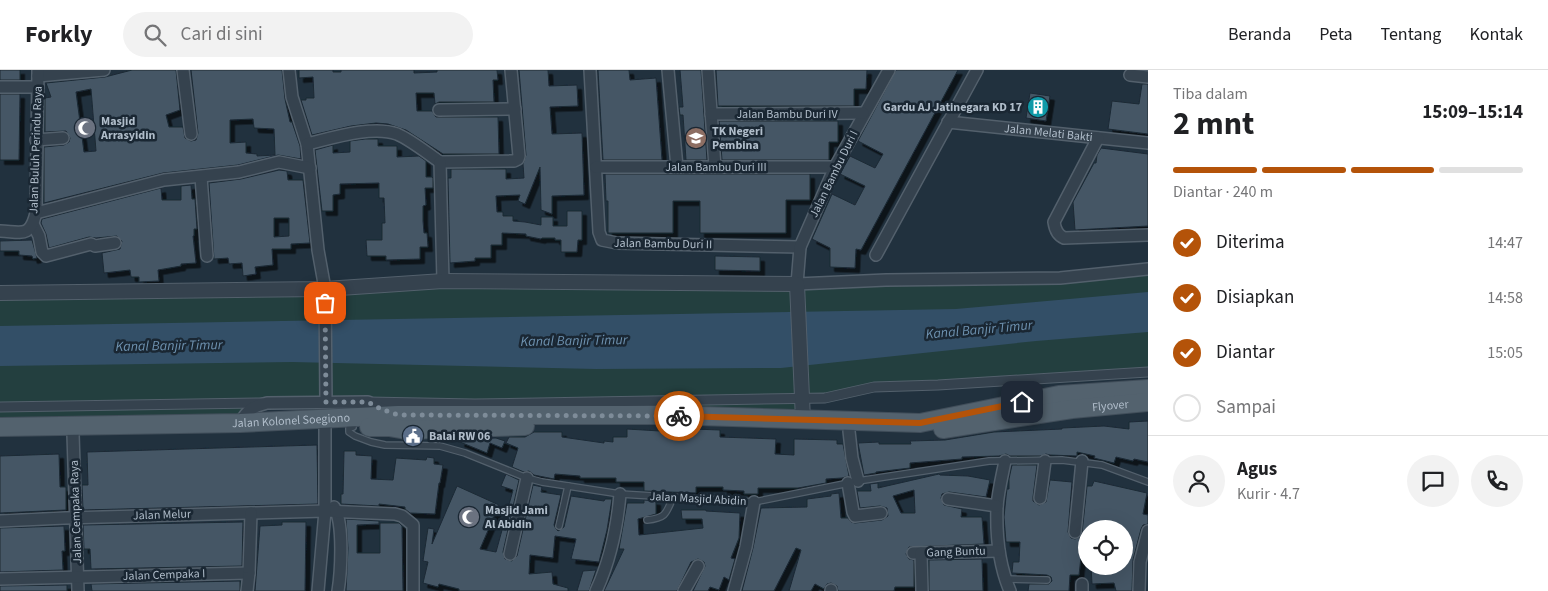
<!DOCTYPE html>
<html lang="id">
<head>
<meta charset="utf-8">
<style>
  :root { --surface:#fff; --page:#f2f2f2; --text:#202124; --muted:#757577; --line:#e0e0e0; --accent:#b45309 }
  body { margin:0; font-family:"Source Sans 3",sans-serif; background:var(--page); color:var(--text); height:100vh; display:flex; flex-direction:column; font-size:19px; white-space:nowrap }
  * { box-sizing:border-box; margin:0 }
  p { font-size:16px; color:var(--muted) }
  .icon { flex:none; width:28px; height:28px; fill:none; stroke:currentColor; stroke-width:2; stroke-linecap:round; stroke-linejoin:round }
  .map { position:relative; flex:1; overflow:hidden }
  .panel { display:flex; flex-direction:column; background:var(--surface); width:400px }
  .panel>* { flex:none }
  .buttons { position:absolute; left:1078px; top:450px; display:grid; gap:10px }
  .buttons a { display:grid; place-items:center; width:55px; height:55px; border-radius:50%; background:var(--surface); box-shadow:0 5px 20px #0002; font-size:25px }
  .pin { position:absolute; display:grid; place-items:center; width:42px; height:42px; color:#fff; margin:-21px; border-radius:10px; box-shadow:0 2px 8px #0006 }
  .courier { position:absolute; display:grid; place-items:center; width:50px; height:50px; margin:-25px; border:4px solid #b45309; border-radius:50%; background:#fff; color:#222; box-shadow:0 1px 6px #0007 }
  .overview em { font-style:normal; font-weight:700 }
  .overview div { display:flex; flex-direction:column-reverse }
  .overview { display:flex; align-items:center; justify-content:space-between; height:85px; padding:0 25px }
  h1 { font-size:32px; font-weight:700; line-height:38px }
  .bar { display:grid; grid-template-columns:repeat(4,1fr); gap:8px 5px; align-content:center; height:60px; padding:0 25px }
  .bar i { height:6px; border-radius:4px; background:var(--line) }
  .bar .selected { background:var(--accent) }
  .bar p { grid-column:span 4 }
  .line { display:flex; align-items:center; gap:12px; padding:0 25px; border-top:1px solid var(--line) }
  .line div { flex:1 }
  .round { display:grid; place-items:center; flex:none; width:52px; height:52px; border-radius:26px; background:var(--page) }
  ol { padding:0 25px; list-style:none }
  li { display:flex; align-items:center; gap:15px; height:55px }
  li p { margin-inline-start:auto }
  li .icon { padding:5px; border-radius:50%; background:var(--accent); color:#fff; stroke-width:4 }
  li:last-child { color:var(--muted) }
  li i { width:28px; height:28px; border:2px solid var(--line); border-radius:50% }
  header { display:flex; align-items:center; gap:30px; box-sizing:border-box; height:70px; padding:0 25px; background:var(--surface); border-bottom:1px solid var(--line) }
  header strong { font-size:24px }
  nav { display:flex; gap:28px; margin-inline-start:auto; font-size:18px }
  .search { width:350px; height:45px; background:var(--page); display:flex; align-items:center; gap:12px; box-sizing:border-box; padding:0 18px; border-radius:28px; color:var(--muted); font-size:19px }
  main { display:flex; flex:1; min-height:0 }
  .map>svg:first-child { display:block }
  .green { fill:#233f3f }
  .water { fill:#334f67 }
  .building { fill:#445765; stroke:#1c2935; fill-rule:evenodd; filter:url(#shadow) }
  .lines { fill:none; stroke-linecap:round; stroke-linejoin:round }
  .service-casing { stroke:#53606c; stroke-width:8 }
  .pedestrian-casing { stroke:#53606c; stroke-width:11 }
  .minor-casing { stroke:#53606c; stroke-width:14 }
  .tertiary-casing { stroke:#53606c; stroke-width:16 }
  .primary-casing { stroke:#414e5a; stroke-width:20 }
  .service { stroke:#35424e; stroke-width:5.5 }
  .pedestrian { stroke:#35424e; stroke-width:9 }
  .minor { stroke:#35424e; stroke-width:11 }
  .tertiary { stroke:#35424e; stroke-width:14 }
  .primary { stroke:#53626e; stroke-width:18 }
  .done { stroke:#7e8c99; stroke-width:5; stroke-dasharray:0 9 }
  .route { stroke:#b45309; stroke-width:6 }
  .labels { text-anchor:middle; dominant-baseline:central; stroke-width:5; stroke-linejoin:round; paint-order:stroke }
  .poi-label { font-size:12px; font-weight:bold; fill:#b0bdca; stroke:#1a2733; text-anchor:start }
  .street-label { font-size:12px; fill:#b0bdca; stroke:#1a2733 }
  .water-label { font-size:14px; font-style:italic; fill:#6e92b0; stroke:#1a2733 }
</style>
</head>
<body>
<header>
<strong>Forkly</strong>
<div class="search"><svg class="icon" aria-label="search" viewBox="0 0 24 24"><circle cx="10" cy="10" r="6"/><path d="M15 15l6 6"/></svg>Cari di sini</div>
<nav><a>Beranda</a><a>Peta</a><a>Tentang</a><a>Kontak</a></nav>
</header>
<main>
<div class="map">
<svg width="1148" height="521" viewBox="0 0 1148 521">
  <defs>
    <filter id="shadow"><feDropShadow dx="4.5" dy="4.5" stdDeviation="0" flood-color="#0009"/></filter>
  </defs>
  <rect width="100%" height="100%" fill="#21313e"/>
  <path class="green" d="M1148,199V302L938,315L803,328V350L368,332L267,333L240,353L0,357V223L1030,208Z"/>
  <path class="water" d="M1148,222V262L1036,271L781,298L596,299L292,292L0,296V256L956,239Z"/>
  <g class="building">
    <rect x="0" y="0" width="20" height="10"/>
    <path d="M132,0H176L180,40L166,45L169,57H183L185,68L191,71L196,70L198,63L191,0H282L285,29L290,52H292L300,76L301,89L278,85L238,95L163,103L44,133V77L64,75L69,72L70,68L66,61L45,62V28L51,27L46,13L105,7ZM91,19L96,81L84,82L76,22ZM253,49L254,58L274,59L275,85L257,86V84L246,83V72L230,73V50Z"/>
    <path d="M299,0H333V2H341V0H414V3L437,2V0H497L498,10H493L494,32H439L435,34L434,23H416L417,41H432L436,47H498L499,84H443L406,60L388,54L376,53L351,56L312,65L301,30H306V28H314L313,7L299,8Z"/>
    <path d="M519,0H548L549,16L577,15L578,36L550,37L552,64L582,63L584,125L552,126V144L541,140L540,97L525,134L518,131L520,125L496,126L497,142H503V146H513V151L525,152L541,155V147H553V156H567V141H582V170H578L577,182H561V170H555V168H542L541,169L526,166V164L502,163V175H491V188H475V191L450,193L448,108H451V99H506V109L524,108L523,94L526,85Z"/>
    <path d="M598,0H629L630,10L656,8L662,90H603Z"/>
    <path d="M680,0H701L707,90H686L683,45H680L679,37H683Z"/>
    <path d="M716,0H867L866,19H854V36H718Z"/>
    <path d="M896,0H958L861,180L856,179L855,198L830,197V178L812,169L832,124L855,135L865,116L840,104L850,86L875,98L883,84L858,71Z"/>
    <path d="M1142,14H1148V64L1108,59L1112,31L1139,34Z"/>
    <path d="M1030,23L1050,26L1046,51L1026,48Z"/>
    <path d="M0,24H20L19,90H0Z"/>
    <path d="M719,51H838V72H829V90H722Z"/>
    <path d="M365,69H378V76H397V87L419,86L426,91V107H432L433,108V118H425L426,135L423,136V151L424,163H427L428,177H420V189L386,190V186H367L366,170H382V153H385L384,128H379V113L340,114V124L333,125V141H322L315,80L333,75V83L350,82V71Z"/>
    <path d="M1101,78L1148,84V156L1075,160L1073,132L1094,93H1096L1097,85Z"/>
    <path d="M279,100L287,101L288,110H303L310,173L291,174V179H272L273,195L255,197L256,204L243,206L242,193L229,194L228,188L214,189L209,113L241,109ZM274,148H289V166L274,167Z"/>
    <path d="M605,104H810V130H786V163H700V131H673V163H608V131H606Z"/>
    <path d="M191,115L192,129H195L197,159H194V166H193L196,193L181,194V196L158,200L159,211L139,212V207H131L130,200L104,203L102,183L120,179L122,171L117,166L96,168L89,167L49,178L46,164L41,153L42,149L161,118L162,130H181V116Z"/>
    <path d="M32,170L37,188L33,189L32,186L19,185V181H0V171Z"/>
    <path d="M715,186L760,187V201L715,200Z"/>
    <path d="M1148,351V392L1134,389L1133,391L1116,387L1114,393L1094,388L1095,386L1077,382V386L1050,385L1046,384L1040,386H1010L1006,384L999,386L962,387V389L910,393V398L876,402V403L864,405L858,373L879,372V374H911L910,371L945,370L994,362L1062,359V358L1104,356L1129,359V352Z"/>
    <path d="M627,359L693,363V359L720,360V367L776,369L775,384L794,385V369L837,370V374H843L849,406L842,408L826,409V413L798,418H758V424H744V421L723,420V417H696V423L644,421V412H616V408H580V406L555,404L554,409L534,405L529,401L524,402L512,397L518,378L506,373L509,367H525L534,362H562V367L604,373V371L613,372V367H627Z"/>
    <path d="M496,368L505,371L502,378L490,373L487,383L460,372L461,369Z"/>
    <path d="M317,375L318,434L83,440L82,415H88L87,382Z"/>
    <path d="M344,381H356V385L372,386L371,409L393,410L396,388L426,390L427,387L434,388V394L443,395L440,413H439L435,444L410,443L405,439V437L379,434V436L341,434V424H343Z"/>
    <path d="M59,384L60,417H66V440L0,443V386Z"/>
    <path d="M1012,395H1037L1033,427V431L1039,435L1046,432L1050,410L1072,412L1068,462L1071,468L1075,469L1080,467L1081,487L1079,505H1070L1069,521H1028L1029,514H1049L1052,511L1051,507L1047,505L1012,503L1013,492H1019L1020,472H1006L1004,447L1006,427L1007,419H1009V409Z"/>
    <path d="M506,404L519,410L503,482L505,489L512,491L517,486L533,415L542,417L541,422L561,425L554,455L556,459L558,461L564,457L571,426L604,431L605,429H612L607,460L599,492L571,489L576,469L555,466L553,488L530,485L529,504L552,502L553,514L568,518V521H459V519L439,514L438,517L423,513L428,492L423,491L428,458L434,459L432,474L457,416L499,435L480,479L496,482L513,420L501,416Z"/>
    <path d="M939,404L940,405L968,406L990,410L986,427L949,422L942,424L941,428L944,435L962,439L961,447H982L984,474L909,477L906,484L909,489L914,490V517H895L894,521H838L837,516L831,513L827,514L824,519L815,514L811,521H789L801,480L796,478L774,521H742L753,478L761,438L807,437V429L831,426V424L839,423L841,448H848L851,452L855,453L882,450L888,446L887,438L880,436L860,438L857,421H871L870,414L878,413V418ZM914,420L915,443H901L893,426Z"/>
    <path d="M1094,411L1147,423L1143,444L1148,445V454L1143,455L1141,459L1133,490L1132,521H1116L1114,513L1092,514L1091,496H1124V459H1086V463H1082L1087,416H1092Z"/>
    <path d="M644,430L656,431V444L638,449L639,465L703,458L702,449H682L681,440H706V441L740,443L739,468L731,488L735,489L729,510L724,507L719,520L710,517L708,521H693L705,496L704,492L698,489L691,492L677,521H604L624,479H619L627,433H644Z"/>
    <path d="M346,449L379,451V454L357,455V483H380V453H399L402,456L403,521H346L348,478Z"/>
    <path d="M243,452L242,496L91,499L90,479H84L83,455Z"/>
    <path d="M282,452H306L305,521H255L260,456L282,455Z"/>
    <path d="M64,456L65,481H62L63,500L0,502V458Z"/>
    <path d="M982,489L983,521H929V490Z"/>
    <path d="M596,500L589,521H577L583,501Z"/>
    <path d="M240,511V521H92L91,514Z"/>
    <path d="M67,515V521H0V516Z"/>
  </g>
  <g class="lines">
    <g class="service-casing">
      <g id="service">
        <path d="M353,357L349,358V362L355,366L371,372L385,375L440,376L465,383L527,408L542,412L620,424L754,432L849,413"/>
        <path d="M858,411L989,391L1062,390L1102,395L1148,412"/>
        <path d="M647,450C666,448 666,444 673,427"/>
        <path d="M559,456L568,416"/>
        <path d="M1005,509L1047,510"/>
      </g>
    </g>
    <g class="pedestrian-casing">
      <g id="pedestrian">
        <path d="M368,332L475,334L825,328L874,317L938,315L1148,302"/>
        <path d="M0,337L262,333"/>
      </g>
    </g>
    <g class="minor-casing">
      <g id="minor">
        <path d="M183,0L191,64"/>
        <path d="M289,0L292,27L307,74L318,180L325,219L326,332"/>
        <path d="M590,0L599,162L602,170L617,173L800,177"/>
        <path d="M668,0L677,97"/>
        <path d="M708,0L715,97"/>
        <path d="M889,0L835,97L800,177L797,214L886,210L1060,208L1148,199"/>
        <path d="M1130,5L1148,7"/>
        <path d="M38,6L104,0"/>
        <path d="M0,17H38"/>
        <path d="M439,40L515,39"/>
        <path d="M711,44L863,43"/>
        <path id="s1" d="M948,52L1148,73"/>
        <path d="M1098,68L1054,152C1055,159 1057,165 1064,168L1148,165"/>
        <path d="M36,70L63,68"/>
        <path d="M307,74C332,68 373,55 397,64C411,70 427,83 440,92"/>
        <path d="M440,92L514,91L518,89L519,86L511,0"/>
        <path d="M440,92L443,211"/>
        <path d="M596,97H835"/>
        <path d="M201,107L207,186"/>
        <path d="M36,143L164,110L239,102L279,92L310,98"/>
        <path d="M33,154L39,166L42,182L46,186L91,174L95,176L115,173"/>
        <path d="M0,161C22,162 30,168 36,143L38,0"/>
        <path d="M876,185L977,0"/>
        <path d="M240,353C248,339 252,337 267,333L368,332L381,339L392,343"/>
        <path d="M849,361L852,388L858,411"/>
        <path d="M73,364L78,521"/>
        <path d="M1005,391C1002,406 998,422 997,437C996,465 999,495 1010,521"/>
        <path d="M848,413L853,442L855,446L881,443"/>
        <path d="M1040,428L1045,391"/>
        <path d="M948,429L997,436"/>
        <path d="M334,437C344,452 341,502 338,521"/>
        <path d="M0,451L65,448L325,441L395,444L402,446L413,455V521"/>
        <path d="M1075,462L1082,391"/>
        <path d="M913,483L999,481"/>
        <path d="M921,483L922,521"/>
        <path d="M510,484L527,408"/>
        <path d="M0,509L249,503"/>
        <path d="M1082,514V521"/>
        <path d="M247,521L249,503L251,443"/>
        <path d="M318,521L325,441V357"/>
        <path d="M596,521C610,491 617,458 620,424"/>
        <path d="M684,521L698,496"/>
        <path d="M734,521L746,477L754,432"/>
        <path d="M831,521V520"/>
        <path d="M1139,521L1140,492L1148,461"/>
      </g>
    </g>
    <g class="tertiary-casing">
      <path id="tertiary" d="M0,223L325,219L443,211L797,214L803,350"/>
    </g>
    <g class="primary-casing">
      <g id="primary">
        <path id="s2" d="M0,357L240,353L398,345H668L920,353L1059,325L1148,319"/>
        <path d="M369,357H389L406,360L525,356"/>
        <path id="s3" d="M943,359L1072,339L1148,332"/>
      </g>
    </g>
    <use href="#service" class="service"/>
    <use href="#pedestrian" class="pedestrian"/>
    <use href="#minor" class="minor"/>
    <use href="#tertiary" class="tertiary"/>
    <use href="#primary" class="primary"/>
  </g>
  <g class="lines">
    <path class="done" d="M325,233L326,332H368L381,339L398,345L679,346"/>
    <path class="route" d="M679,346L920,353L1022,332"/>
  </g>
  <defs>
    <g id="building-disc" transform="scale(1.125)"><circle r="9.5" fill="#0f9aa8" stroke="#1a2733"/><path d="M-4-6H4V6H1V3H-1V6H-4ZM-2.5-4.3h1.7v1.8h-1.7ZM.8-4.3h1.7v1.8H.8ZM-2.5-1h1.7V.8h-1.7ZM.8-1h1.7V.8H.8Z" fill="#fff"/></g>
    <g id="mosque-disc" transform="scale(1.125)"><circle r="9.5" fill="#6b7280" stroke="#1a2733"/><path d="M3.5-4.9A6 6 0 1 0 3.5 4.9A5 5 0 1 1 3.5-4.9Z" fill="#fff"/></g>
    <g id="school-disc" transform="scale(1.125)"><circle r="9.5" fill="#8d6e63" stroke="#1a2733"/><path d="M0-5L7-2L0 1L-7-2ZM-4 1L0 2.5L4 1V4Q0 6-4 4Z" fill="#fff"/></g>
    <g id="civic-disc" transform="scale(1.125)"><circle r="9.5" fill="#5c6f8a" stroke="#1a2733"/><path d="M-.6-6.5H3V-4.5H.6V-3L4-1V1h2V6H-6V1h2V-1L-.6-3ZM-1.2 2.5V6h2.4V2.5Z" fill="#fff"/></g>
  </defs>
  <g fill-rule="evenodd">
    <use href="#building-disc" x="1038" y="37"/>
    <use href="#mosque-disc" x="85" y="58"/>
    <use href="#school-disc" x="696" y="68"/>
    <use href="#civic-disc" x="413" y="366"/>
    <use href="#mosque-disc" x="469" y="447"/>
  </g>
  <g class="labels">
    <g class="poi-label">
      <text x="1022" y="37" text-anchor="end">Gardu AJ Jatinegara KD 17</text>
      <text x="101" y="51">Masjid<tspan x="101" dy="14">Arrasyidin</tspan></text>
      <text x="712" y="61">TK Negeri<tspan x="712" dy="14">Pembina</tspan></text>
      <text x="429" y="366">Balai RW 06</text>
      <text x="485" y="440">Masjid Jami<tspan x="485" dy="14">Al Abidin</tspan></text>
    </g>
    <g class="street-label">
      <text x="787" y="44">Jalan Bambu Duri IV</text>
      <text stroke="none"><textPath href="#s1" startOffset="101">Jalan Melati Bakti</textPath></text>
      <text transform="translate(36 80) rotate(-88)">Jalan Buluh Perindu Raya</text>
      <text x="716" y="97">Jalan Bambu Duri III</text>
      <text transform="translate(834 104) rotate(-64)">Jalan Bambu Duri I</text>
      <text transform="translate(663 174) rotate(1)">Jalan Bambu Duri II</text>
      <text stroke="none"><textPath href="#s3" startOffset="169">Flyover</textPath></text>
      <text stroke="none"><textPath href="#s2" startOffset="291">Jalan Kolonel Soegiono</textPath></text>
      <text transform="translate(698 429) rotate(3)">Jalan Masjid Abidin</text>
      <text transform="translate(76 442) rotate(-92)">Jalan Cempaka Raya</text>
      <text transform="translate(162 445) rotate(-2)">Jalan Melur</text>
      <text transform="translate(956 482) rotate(-2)">Gang Buntu</text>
      <text transform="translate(164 505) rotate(-2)">Jalan Cempaka I</text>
    </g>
    <g class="water-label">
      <text transform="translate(979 260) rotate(-5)">Kanal Banjir Timur</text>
      <text transform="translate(574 271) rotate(-1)">Kanal Banjir Timur</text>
      <text transform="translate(169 276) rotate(-1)">Kanal Banjir Timur</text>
    </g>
  </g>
</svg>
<div class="buttons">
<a><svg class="icon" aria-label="locate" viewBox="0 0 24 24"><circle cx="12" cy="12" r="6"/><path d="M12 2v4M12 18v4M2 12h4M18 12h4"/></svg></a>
</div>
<div class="pin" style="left:325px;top:233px;background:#ea580c"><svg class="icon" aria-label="bag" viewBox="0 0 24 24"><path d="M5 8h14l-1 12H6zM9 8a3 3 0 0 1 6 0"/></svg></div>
<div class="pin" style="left:1022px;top:332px;background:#1f2937"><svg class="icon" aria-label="home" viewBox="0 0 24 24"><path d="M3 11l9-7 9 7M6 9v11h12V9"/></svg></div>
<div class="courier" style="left:679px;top:346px"><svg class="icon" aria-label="bike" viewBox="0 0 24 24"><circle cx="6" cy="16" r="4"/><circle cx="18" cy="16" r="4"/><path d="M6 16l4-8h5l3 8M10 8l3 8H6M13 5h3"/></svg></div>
</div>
<section class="panel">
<div class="overview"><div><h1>2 mnt</h1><p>Tiba dalam</p></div><em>15:09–15:14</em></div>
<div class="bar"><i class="selected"></i><i class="selected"></i><i class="selected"></i><i></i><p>Diantar · 240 m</p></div>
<ol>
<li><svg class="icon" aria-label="check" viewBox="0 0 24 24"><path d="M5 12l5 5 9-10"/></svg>Diterima<p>14:47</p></li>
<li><svg class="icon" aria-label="check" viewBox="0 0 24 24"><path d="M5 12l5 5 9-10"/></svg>Disiapkan<p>14:58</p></li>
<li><svg class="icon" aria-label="check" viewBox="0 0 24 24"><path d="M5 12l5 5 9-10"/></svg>Diantar<p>15:05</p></li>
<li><i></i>Sampai</li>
</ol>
<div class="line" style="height:90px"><a class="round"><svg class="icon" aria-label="person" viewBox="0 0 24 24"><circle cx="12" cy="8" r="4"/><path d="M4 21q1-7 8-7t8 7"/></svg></a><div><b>Agus</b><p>Kurir · 4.7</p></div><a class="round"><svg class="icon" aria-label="chat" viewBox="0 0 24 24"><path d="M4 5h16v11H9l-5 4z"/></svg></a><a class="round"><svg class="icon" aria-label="phone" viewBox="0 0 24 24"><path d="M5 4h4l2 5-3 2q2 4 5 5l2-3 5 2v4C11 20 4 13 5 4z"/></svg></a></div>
</section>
</main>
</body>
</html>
